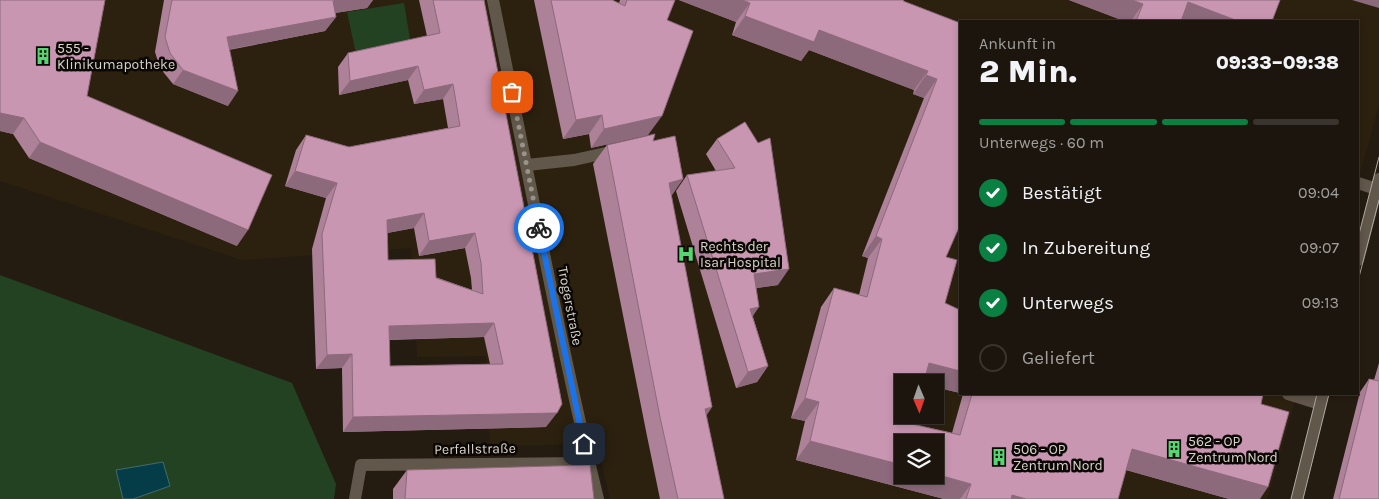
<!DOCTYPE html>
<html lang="de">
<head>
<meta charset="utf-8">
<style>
  :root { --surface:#1c150d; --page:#251e16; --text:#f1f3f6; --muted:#a09f9d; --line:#3a342e; --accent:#0b8043 }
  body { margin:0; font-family:Karla,sans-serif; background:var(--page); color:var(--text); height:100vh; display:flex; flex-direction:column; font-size:19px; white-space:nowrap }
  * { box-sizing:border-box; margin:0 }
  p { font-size:16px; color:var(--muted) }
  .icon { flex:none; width:28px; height:28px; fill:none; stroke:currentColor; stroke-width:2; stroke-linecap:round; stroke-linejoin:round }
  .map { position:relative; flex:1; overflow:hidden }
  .drawer { position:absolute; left:959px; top:20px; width:400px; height:375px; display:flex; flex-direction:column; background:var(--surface); border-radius:0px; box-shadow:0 2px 8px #0003,0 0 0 1px var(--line) }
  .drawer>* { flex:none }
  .needle { width:32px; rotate:178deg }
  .fabs { position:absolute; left:894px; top:374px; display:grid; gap:10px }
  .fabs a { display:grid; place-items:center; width:50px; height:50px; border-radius:0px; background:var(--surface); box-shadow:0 2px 8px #0003,0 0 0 1px var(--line); font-size:25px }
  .pin { position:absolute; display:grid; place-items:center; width:42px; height:42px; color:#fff; margin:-21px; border-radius:10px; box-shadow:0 2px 8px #0006 }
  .courier { position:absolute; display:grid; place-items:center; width:50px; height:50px; margin:-25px; border:4px solid #1a73e8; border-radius:50%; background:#fff; color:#222; box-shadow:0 1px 6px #0007 }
  .overview em { font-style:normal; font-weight:800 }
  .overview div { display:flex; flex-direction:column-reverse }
  .overview { display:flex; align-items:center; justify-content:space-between; height:85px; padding:0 20px }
  h1 { font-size:32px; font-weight:800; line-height:38px }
  .bar { display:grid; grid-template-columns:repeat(4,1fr); gap:8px 5px; align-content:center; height:60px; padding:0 20px }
  .bar i { height:6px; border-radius:4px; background:var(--line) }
  .bar .current { background:var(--accent) }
  .bar p { grid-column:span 4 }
  ol { padding:0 20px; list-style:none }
  li { display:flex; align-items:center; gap:15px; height:55px }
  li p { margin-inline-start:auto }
  li .icon { padding:5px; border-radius:50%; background:var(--accent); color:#fff; stroke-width:4 }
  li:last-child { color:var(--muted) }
  li i { width:28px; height:28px; border:2px solid var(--line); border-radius:50% }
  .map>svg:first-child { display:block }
  .built { fill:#2c210f; fill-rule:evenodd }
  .green { fill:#234222 }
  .water { fill:#043d48; stroke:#446a6f }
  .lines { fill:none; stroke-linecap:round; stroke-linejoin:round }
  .minor { stroke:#61574a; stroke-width:12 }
  .tram { stroke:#afa9a1; stroke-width:1 }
  .wall { fill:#ad8198; fill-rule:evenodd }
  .shaded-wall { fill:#8d697c }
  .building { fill:#c996b1; stroke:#8d697c; fill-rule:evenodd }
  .done { stroke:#99938a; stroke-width:5; stroke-dasharray:0 9 }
  .route { stroke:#1a73e8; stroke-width:6 }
  .labels { text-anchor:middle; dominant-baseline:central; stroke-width:5; stroke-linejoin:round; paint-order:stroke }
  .poi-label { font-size:14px; fill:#d8d3cb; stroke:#0b0704; text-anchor:start }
  .street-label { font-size:14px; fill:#d8d3cb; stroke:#0b0704 }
</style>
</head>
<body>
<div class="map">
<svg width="1379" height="499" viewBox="0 0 1379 499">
  <rect width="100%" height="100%" fill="#251c11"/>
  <path class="built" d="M0,0H1379V105L1358,181V21H960V394H1297L1267,499H610L597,444L490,446L486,356L417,357L411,248L242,260L0,181ZM902,382H935V415H902ZM902,442H935V475H902Z"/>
  <g class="green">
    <path d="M404,3L412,51L358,63L347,12Z"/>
    <path d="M0,275L292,383L336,484L334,499H0Z"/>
  </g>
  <path class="water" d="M163,462L170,486L133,499H123L116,470Z"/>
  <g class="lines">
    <g class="minor">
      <path d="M493,0C527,167 558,334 598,499"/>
      <path d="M527,165L574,160L615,151"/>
      <path d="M1358,183L1376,189"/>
      <path d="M1358,260L1379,179"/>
      <path d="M1288,394L1320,404"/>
      <path d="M355,499L361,465L589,463"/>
      <path d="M1297,499L1323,394"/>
    </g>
    <g class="tram">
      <path d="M1358,238L1379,157"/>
      <path d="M1358,281L1379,200"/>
      <path d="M1291,499L1317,394"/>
      <path d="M1303,499L1329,394"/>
    </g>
  </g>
  <g class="wall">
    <path d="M0,0L87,96L237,246L29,158L13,134L0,131Z"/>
    <path d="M164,0H373L367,8L335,13L336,17L325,31L229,50L228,106L173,84L160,68L155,52Z"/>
    <path d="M419,0H484L546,427L343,432L342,368L316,369L312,249L326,198L285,186L296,150L306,135L349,147L448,128L443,99L414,104L408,80L339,95L338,67L348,53L427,36ZM414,228L419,256L465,248L471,278L472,290L388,260L387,233ZM484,337L490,364L390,366L389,340Z"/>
    <path d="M534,0H612L619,3L620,0H675L667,20L648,135L591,148L589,134L563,139Z"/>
    <path d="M679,0H904L903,1L960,23L946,257L945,303L960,393L935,387V382H902L912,424L952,433L963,394H1263L1261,404L1260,499H1229L1126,470L1118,499H944L796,460L805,421L791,418L821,307L834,288L859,295L868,258L862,256L924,98L913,94L914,90L809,50L801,61L732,35L736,22Z"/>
    <path d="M1069,0H1280L1272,21H1124Z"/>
    <path d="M745,122L778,285L756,288L753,317L768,366L757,382L736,388L676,191L687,175L716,171L706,154L717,139Z"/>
    <path d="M607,145L683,179L671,196L712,407L706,415L724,499H660L647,436L593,164Z"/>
    <path d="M1379,363V499H1333L1360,392L1369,379L1374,380Z"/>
    <path d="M407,470L594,499H393V489Z"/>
  </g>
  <g class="shaded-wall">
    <path d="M337,0H373L367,8L322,15L333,1Z"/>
    <path d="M679,0H742L750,3L736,22Z"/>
    <path d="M1069,0H1132L1143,4L1131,21H1124Z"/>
    <path d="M1352,0H1379V8Z"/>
    <path d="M1188,2L1238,21H1175Z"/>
    <path d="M745,16L819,30L928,71L914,90L809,50L801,61L732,35Z"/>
    <path d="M336,17L325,31L216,52L227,37Z"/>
    <path d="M418,66L408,80L339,95L350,81Z"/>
    <path d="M183,70L238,91L228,106L173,84Z"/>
    <path d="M926,75L937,79L924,98L913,94Z"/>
    <path d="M453,84L443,99L414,104L424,90Z"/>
    <path d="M0,113L24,118L13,134L0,131Z"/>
    <path d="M602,115L589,134L563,139L576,120Z"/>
    <path d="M662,116L648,135L591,148L604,129Z"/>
    <path d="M40,142L248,230L237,246L29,158Z"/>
    <path d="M295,171L337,183L326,198L285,186Z"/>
    <path d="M683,179L670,198L669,183Z"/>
    <path d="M424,213L414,228L377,235L387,220Z"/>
    <path d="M475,233L465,248L419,256L429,241Z"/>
    <path d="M876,236L882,239L868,258L862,256Z"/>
    <path d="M789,269L778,285L743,290L754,274Z"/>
    <path d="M759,307L748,323L750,309Z"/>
    <path d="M494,323L484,337L379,340L389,326Z"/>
    <path d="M352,354L342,368L316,369L327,355Z"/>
    <path d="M929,363L960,371V393L935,387V382H916Z"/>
    <path d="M768,366L757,382L736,388L748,372Z"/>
    <path d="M805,398L819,402L805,421L791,418Z"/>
    <path d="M712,407L699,427L705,409Z"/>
    <path d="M557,413L546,427L343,432L353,417Z"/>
    <path d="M810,441L902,465V475H935V474L971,484L960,499H944L796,460Z"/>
    <path d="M1132,449L1268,487L1260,499H1229L1119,468Z"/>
    <path d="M1012,495L1026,499H1010Z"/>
  </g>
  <g class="building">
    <path d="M0,0H105L87,96L272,175L248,230L40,142L24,118L0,113Z"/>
    <path d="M172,0H337L333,1L336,17L227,37L238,91L183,70L170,53L165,37Z"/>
    <path d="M433,0H484L562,404L557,413L353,417L352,354L327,355L322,234L337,183L295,171L306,135L349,147L460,126L453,84L424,90L418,66L350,81L348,53L440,33ZM424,213L429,241L475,233L481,263L483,294L436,278L435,259L388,260L387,220ZM494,323L503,364L390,366L389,326Z"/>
    <path d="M551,0H612L625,6L627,0H675L667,20L693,31L662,116L604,129L602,115L576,120Z"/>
    <path d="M742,0H904L903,1L960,23V225L946,257L957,260L945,303L960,310V371L929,363L924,382H902V415H915L912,424L960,435L972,394H1263L1261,404L1289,412L1268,487L1132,449L1118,499H1026L1012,495L1011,499H966L971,484L935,474V442H902V465L810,441L819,402L805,398L834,288L867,297L882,239L876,236L937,79L926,75L928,71L819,30L814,42L745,16L750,3Z"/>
    <path d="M1132,0H1280L1272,21H1238L1188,2L1181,21H1136L1143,4Z"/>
    <path d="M745,122L758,143L770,138L789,269L754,274L759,307L750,309L768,366L748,372L687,175L735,168L717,139Z"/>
    <path d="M655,134L653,141L675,136L683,179L669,183L712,407L705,409L724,499H678L660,417L607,145Z"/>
    <path d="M1369,379L1379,381V499H1339Z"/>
    <path d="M590,465L594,499H405L407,470Z"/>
  </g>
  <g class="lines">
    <path class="done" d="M512,92L539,228"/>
    <path class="route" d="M539,228L584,444"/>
  </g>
  <defs>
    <g id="building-bare" transform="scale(1.35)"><path d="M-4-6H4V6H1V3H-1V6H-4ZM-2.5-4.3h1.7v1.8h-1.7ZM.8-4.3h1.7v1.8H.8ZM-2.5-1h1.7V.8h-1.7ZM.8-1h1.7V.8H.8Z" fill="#56d671" stroke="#0b0704" stroke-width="2.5" paint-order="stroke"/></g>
    <g id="hospital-bare" transform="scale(1.35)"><path d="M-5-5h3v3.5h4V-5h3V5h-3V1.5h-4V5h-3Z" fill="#56d671" stroke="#0b0704" stroke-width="2.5" paint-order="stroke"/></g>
  </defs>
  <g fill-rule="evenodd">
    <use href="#building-bare" x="43" y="56"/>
    <use href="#hospital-bare" x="686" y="254"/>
    <use href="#building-bare" x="1174" y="449"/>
    <use href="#building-bare" x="999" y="457"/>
  </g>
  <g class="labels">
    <g class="poi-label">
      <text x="57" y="48">555 -<tspan x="57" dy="16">Klinikumapotheke</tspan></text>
      <text x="700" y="246">Rechts der<tspan x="700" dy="16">Isar Hospital</tspan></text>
      <text x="1188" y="441">562 - OP<tspan x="1188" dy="16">Zentrum Nord</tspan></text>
      <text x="1013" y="449">506 - OP<tspan x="1013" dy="16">Zentrum Nord</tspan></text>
    </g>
    <g class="street-label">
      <text transform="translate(570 306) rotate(79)">Trogerstraße</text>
      <text transform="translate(475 449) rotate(-1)">Perfallstraße</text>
    </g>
  </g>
</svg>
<div class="fabs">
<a><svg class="needle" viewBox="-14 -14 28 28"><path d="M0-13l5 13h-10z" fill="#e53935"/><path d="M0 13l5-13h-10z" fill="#a09f9d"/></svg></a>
<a><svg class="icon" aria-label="layers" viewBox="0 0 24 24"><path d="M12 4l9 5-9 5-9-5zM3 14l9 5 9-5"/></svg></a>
</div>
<div class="pin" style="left:512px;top:92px;background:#ea580c"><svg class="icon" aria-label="bag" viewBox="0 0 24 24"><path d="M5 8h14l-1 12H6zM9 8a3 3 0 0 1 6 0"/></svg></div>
<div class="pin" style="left:584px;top:444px;background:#1f2937"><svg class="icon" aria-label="home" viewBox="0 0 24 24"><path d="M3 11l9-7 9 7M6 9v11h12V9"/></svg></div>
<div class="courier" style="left:539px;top:228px"><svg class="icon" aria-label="bike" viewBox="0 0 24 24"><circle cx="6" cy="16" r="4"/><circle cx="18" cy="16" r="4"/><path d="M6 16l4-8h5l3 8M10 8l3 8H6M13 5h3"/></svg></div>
<section class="drawer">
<div class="overview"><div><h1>2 Min.</h1><p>Ankunft in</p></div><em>09:33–09:38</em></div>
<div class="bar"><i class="current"></i><i class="current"></i><i class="current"></i><i></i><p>Unterwegs · 60 m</p></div>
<ol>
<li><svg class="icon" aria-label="check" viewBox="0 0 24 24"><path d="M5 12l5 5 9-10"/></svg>Bestätigt<p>09:04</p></li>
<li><svg class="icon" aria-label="check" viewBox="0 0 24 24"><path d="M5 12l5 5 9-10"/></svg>In Zubereitung<p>09:07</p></li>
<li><svg class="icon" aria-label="check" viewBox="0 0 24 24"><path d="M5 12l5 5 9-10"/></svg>Unterwegs<p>09:13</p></li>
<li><i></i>Geliefert</li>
</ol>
</section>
</div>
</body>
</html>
